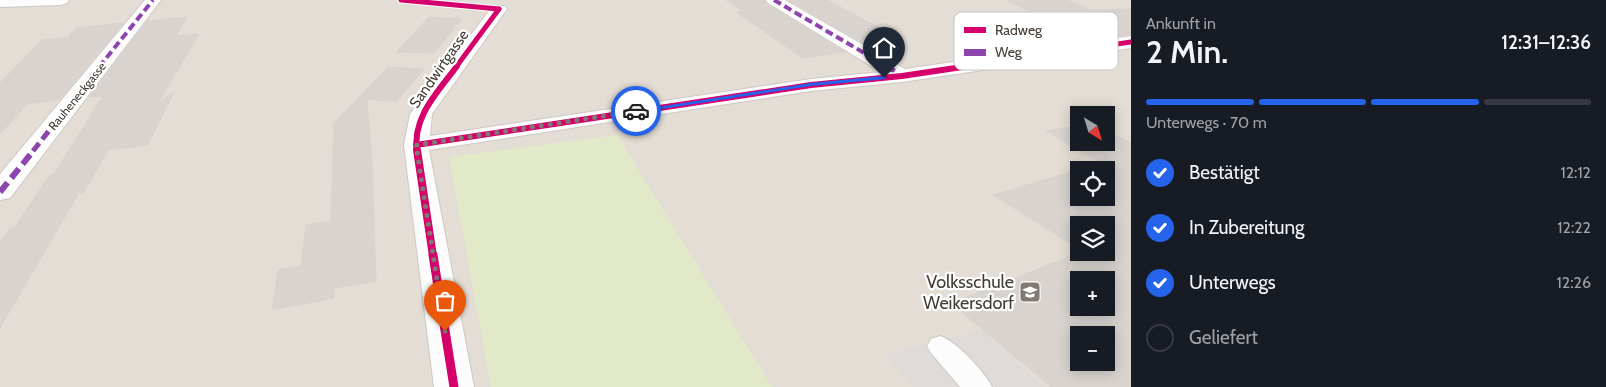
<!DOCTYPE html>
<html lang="de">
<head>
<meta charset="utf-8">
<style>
  :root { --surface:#171b24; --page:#20242c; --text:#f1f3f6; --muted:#9ea1a6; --line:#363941; --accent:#2563eb }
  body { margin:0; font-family:Cabin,sans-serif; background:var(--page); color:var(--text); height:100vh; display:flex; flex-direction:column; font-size:19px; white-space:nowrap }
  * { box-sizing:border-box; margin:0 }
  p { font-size:16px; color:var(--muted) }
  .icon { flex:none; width:28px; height:28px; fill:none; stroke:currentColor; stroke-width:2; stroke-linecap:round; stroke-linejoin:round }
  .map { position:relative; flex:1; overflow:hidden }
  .details { display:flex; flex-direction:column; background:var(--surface); width:475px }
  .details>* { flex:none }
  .needle { width:32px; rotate:142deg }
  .buttons { position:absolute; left:1070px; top:106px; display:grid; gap:10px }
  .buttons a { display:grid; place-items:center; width:45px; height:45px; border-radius:0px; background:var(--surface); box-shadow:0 2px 12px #0003; font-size:25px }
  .pin { position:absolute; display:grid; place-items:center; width:42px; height:42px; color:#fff; margin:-51px -21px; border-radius:50% 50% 50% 0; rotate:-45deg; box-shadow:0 0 5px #0007 }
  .pin .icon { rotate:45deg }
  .courier { position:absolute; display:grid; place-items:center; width:50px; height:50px; margin:-25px; border:4px solid #2563eb; border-radius:50%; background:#fff; color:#222; box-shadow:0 1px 6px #0007 }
  .summary em { font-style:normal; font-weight:600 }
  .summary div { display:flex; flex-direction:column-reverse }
  .summary { display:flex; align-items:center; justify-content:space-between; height:85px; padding:0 15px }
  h1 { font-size:32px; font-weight:600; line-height:38px }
  .bar { display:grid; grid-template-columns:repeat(4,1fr); gap:8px 5px; align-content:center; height:60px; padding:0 15px }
  .bar i { height:6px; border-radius:4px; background:var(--line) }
  .bar .current { background:var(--accent) }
  .bar p { grid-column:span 4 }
  ol { padding:0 15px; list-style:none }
  li { display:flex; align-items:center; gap:15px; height:55px }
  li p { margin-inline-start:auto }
  li .icon { padding:5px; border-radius:50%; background:var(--accent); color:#fff; stroke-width:4 }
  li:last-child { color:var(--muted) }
  li i { width:28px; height:28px; border:2px solid var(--line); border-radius:50% }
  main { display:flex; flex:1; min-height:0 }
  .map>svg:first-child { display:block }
  .residential { fill:#e4ddd5; fill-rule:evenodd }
  .green { fill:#e2e9c8 }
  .parking { fill:#dfdbd8 }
  .building { fill:#d8d3cf; stroke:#d8d3ce; fill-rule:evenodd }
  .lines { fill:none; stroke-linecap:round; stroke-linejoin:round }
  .service-casing { stroke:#ccc8c4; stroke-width:2 }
  .minor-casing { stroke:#ccc8c4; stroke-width:2 }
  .service { fill:#fdfcfc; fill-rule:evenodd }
  .minor { fill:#fdfcfc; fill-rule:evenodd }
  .quiet-far2 { stroke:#8e44ad; stroke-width:4; stroke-dasharray:8 4; stroke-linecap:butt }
  .quiet-far1 { stroke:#8e44ad; stroke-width:5; stroke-dasharray:10 5; stroke-linecap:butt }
  .quiet { stroke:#8e44ad; stroke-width:6; stroke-dasharray:12 6; stroke-linecap:butt }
  .cycleway-far3-casing { stroke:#fff; stroke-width:7 }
  .cycleway-far2-casing { stroke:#fff; stroke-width:9 }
  .cycleway-far1-casing { stroke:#fff; stroke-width:11 }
  .cycleway-casing { stroke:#fff; stroke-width:12 }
  .cycleway-far3 { stroke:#d6006c; stroke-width:5 }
  .cycleway-far2 { stroke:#d6006c; stroke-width:6 }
  .cycleway-far1 { stroke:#d6006c; stroke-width:8 }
  .cycleway { stroke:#d6006c; stroke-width:9 }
  .route { fill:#2563eb }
  .done { stroke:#817a74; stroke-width:5; stroke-dasharray:0 9 }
  .labels { text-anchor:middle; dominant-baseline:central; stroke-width:4.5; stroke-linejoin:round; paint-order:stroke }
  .far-street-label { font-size:12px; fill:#453c35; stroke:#fff }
  .street-label { font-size:15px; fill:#453c35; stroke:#fff }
  .near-poi-label { font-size:18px; fill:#453c35; stroke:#fff; text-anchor:end }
  .key { fill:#fff; stroke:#c7c4c2; stroke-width:1 }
  .key-label { font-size:14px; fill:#453c35 }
</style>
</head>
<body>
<main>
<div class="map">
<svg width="1131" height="387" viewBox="0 0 1131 387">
  <rect width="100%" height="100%" fill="#f0ece8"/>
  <path class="residential" d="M0,0H1131V387H0ZM1079,115H1106V142H1079ZM1079,170H1106V198H1079ZM1079,225H1106V252H1079ZM1079,280H1106V308H1079ZM1079,335H1106V362H1079Z"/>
  <path class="green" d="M617,135L772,387H491L449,157Z"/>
  <path class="parking" d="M983,330L1044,387H914L885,354Z"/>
  <g class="building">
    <path d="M726,0H764L767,5L845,52L802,58L736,12L743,11Z"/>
    <path d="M789,0H827L890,33L882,34L901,44L872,48Z"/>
    <path d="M1006,0H1067L1091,10L1131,9V34L1089,40Z"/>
    <path d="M187,17L176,36L199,34L158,103L174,92L148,145L108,150L84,192L79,193L0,328V242L10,228H14L50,175L54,174L103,96L89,97L147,21Z"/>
    <path d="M429,17L462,19L434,53L396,52Z"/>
    <path d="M123,23L59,100L27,104L0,134V83L42,40L68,37L76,28Z"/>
    <path d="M388,67L424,69L396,102L367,99L372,163L376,281L334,288V298L272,310L278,270L301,266L306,225L331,221L334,123Z"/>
    <path d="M1079,125V142H1106V130L1131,143V387H1051L951,303L1081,252H1106V225H1079V249L993,195L1101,163L1046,131ZM1079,170H1106V198H1079ZM1079,280H1106V308H1079ZM1079,335H1106V362H1079Z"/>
  </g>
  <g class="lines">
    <g class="service-casing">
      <path id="service" d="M940,336C956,341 984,371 992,387H960L931,353L927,346L931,339Z"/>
    </g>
    <g class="minor-casing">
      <g id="minor">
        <path d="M0,0H69L67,3L61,5L0,7Z"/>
        <path d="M145,0H161L10,198L0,200V174Z"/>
        <path d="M766,0H785L905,69L1131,36V48L902,82L811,91L429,150L474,387H434L404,145L410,114L493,6H505L507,9L432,114L430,136L811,79L881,72L768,3Z"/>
      </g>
    </g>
    <use href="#service" class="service"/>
    <use href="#minor" class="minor"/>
    <g class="quiet-far2">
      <path d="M774,0L888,67"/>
      <path d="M99,67L153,0"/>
    </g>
    <g class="quiet-far1">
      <path d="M886,66L901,75"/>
      <path d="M33,151L100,66"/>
    </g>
    <path class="quiet" d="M0,192L34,150"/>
    <g class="cycleway-far3-casing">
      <g id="cycleway-far3">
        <path d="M401,0L499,9"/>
        <path d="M456,67L499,9"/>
        <path d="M960,67L1131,42"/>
      </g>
    </g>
    <g class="cycleway-far2-casing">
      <g id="cycleway-far2">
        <path d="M416,145L811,85L902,76L969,66"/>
        <path d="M417,151C412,117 438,92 457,66"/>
      </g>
    </g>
    <g class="cycleway-far1-casing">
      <path id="cycleway-far1" d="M417,150L433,256"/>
    </g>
    <g class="cycleway-casing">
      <path id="cycleway" d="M433,255L454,387"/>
    </g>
    <use href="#cycleway-far3" class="cycleway-far3"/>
    <use href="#cycleway-far2" class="cycleway-far2"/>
    <use href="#cycleway-far1" class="cycleway-far1"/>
    <use href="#cycleway" class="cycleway"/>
  </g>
  <path class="route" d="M884,76L886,79L811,86L636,113L632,111L811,83Z"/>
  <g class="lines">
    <path class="done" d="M445,331L416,145L636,111"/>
  </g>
  <defs>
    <g id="school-square" transform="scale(1.125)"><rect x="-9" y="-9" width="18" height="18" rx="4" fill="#817a74" stroke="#fff"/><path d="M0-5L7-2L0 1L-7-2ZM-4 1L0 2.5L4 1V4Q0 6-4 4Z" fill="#fff"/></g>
  </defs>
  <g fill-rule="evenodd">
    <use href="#school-square" x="1030" y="292"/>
  </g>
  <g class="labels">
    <g class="far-street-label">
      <text transform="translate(77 96) rotate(-51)">Rauheneckgasse</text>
    </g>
    <g class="street-label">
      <text transform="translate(439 69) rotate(-55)">Sandwirtgasse</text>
    </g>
    <g class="near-poi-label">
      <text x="1014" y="282">Volksschule<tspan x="1014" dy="21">Weikersdorf</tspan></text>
    </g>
  </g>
  <rect x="954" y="12" width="164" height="58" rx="8" class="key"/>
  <rect x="964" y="27" width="22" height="6" fill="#d6006c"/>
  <rect x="964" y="49" width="22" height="7" fill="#8e44ad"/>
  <g class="key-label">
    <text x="995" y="35">Radweg</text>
    <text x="995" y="57">Weg</text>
  </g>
</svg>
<div class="buttons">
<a><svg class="needle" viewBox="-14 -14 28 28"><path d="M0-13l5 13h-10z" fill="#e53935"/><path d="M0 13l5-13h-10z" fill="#9ea1a6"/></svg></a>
<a><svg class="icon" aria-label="locate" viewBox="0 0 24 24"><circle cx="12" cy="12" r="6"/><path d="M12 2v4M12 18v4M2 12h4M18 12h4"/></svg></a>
<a><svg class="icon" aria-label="layers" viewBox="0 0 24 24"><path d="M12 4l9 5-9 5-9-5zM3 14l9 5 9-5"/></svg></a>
<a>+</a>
<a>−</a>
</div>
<div class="pin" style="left:445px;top:331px;background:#ea580c"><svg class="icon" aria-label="bag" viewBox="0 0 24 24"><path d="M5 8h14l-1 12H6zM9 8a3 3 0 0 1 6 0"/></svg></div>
<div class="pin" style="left:884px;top:78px;background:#1f2937"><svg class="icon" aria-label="home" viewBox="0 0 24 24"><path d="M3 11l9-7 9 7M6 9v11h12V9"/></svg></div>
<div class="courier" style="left:636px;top:111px"><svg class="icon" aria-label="car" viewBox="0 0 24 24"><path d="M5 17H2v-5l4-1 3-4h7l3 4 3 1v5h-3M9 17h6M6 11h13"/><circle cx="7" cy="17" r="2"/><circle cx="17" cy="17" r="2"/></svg></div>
</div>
<section class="details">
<div class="summary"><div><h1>2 Min.</h1><p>Ankunft in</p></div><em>12:31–12:36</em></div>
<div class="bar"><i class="current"></i><i class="current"></i><i class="current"></i><i></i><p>Unterwegs · 70 m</p></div>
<ol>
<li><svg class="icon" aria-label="check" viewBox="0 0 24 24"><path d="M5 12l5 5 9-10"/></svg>Bestätigt<p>12:12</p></li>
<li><svg class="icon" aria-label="check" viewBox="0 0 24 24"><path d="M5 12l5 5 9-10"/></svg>In Zubereitung<p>12:22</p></li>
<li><svg class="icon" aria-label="check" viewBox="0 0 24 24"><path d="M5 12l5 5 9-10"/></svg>Unterwegs<p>12:26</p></li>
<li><i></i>Geliefert</li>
</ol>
</section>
</main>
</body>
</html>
